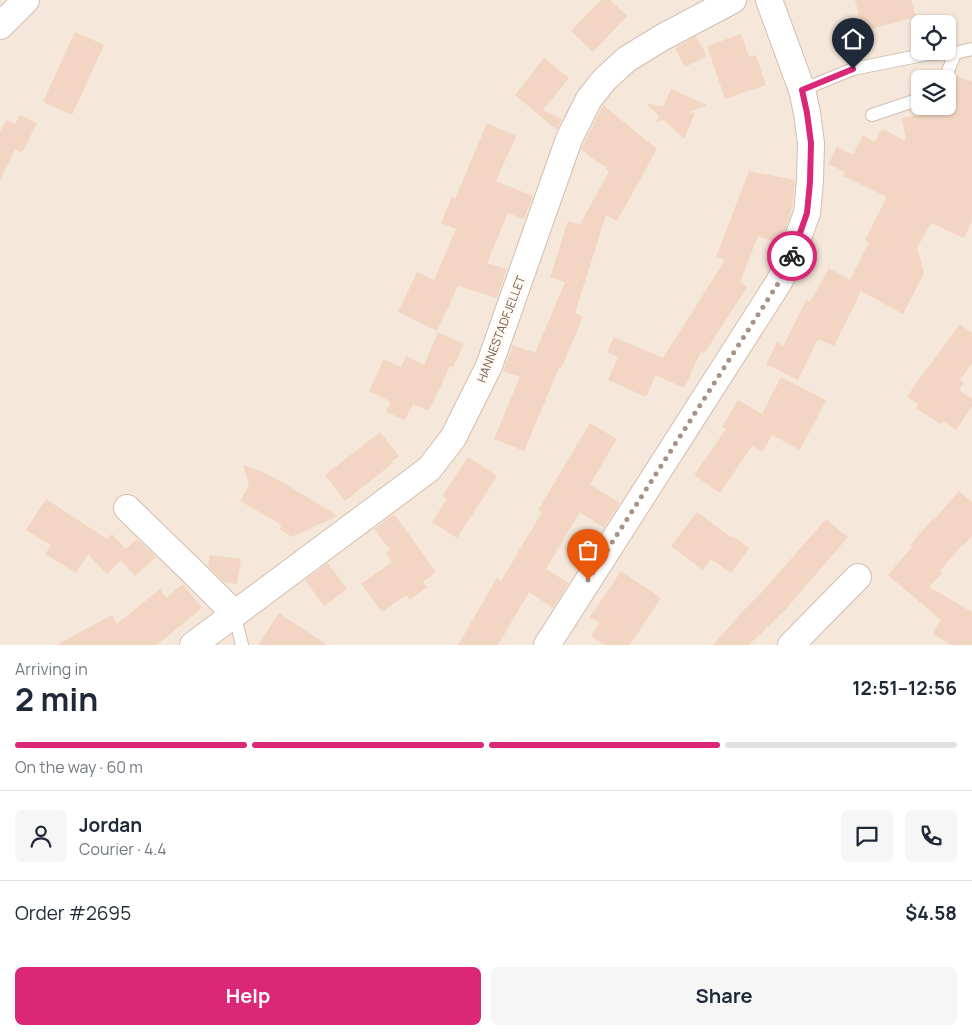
<!DOCTYPE html>
<html lang="en">
<head>
<meta charset="utf-8">
<style>
  :root { --surface:#fff; --page:#f6f6f7; --text:#1f2937; --muted:#747a83; --line:#e0e1e3; --accent:#db2777 }
  body { margin:0; font-family:Manrope,sans-serif; background:var(--page); color:var(--text); height:100vh; display:flex; flex-direction:column; font-size:19px; white-space:nowrap }
  * { box-sizing:border-box; margin:0 }
  p { font-size:16px; color:var(--muted) }
  .icon { flex:none; width:28px; height:28px; fill:none; stroke:currentColor; stroke-width:2; stroke-linecap:round; stroke-linejoin:round }
  .map { position:relative; height:645px; overflow:hidden }
  .side { display:flex; flex-direction:column; background:var(--surface); flex:1 }
  .side>* { flex:none }
  .controls { position:absolute; left:911px; top:15px; display:grid; gap:10px }
  .controls a { display:grid; place-items:center; width:45px; height:45px; border-radius:8px; background:var(--surface); box-shadow:0 1px 4px #0004; font-size:25px }
  .pin { position:absolute; display:grid; place-items:center; width:42px; height:42px; color:#fff; margin:-51px -21px; border-radius:50% 50% 50% 0; rotate:-45deg; box-shadow:0 0 5px #0007 }
  .pin .icon { rotate:45deg }
  .courier { position:absolute; display:grid; place-items:center; width:50px; height:50px; margin:-25px; border:4px solid #db2777; border-radius:50%; background:#fff; color:#222; box-shadow:0 1px 6px #0007 }
  .headline em { font-style:normal; font-weight:700 }
  .headline div { display:flex; flex-direction:column-reverse }
  .headline { display:flex; align-items:center; justify-content:space-between; height:85px; padding:0 15px }
  h1 { font-size:32px; font-weight:700; line-height:38px }
  .bar { display:grid; grid-template-columns:repeat(4,1fr); gap:8px 5px; align-content:center; height:60px; padding:0 15px }
  .bar i { height:6px; border-radius:4px; background:var(--line) }
  .bar .current { background:var(--accent) }
  .bar p { grid-column:span 4 }
  .line { display:flex; align-items:center; gap:12px; padding:0 15px; border-top:1px solid var(--line) }
  .line div { flex:1 }
  .round { display:grid; place-items:center; flex:none; width:52px; height:52px; border-radius:8px; background:var(--page) }
  .button { display:flex; gap:10px; margin-top:auto; padding:10px 15px }
  .button a { flex:1; height:58px; border-radius:8px; background:var(--accent); color:#fff; font-size:20px; font-weight:700; line-height:58px; text-align:center }
  .button a+a { background:var(--page); color:var(--text) }
  .map>svg:first-child { display:block }
  .residential { fill:#f5e8da; fill-rule:evenodd }
  .building { fill:#f3d5c3 }
  .lines { fill:none; stroke-linecap:round; stroke-linejoin:round }
  .lane-casing { stroke:#d1beb0; stroke-width:14 }
  .street-casing { stroke:#d1beb0; stroke-width:28 }
  .lane { stroke:#fff; stroke-width:12 }
  .street { stroke:#fff; stroke-width:26 }
  .done { stroke:#a89285; stroke-width:5; stroke-dasharray:0 9 }
  .route { stroke:#db2777; stroke-width:6 }
  .labels { text-anchor:middle; dominant-baseline:central; stroke-width:5; stroke-linejoin:round; paint-order:stroke }
  .street-label { font-size:12px; fill:#7a5c4d; stroke:#fffaf3 }
</style>
</head>
<body>
<div class="map">
<svg width="972" height="645" viewBox="0 0 972 645">
  <rect width="100%" height="100%" fill="#fdf6ec"/>
  <path class="residential" d="M0,0H972V645H0ZM920,24H948V51H920ZM920,79H948V106H920Z"/>
  <g class="building">
    <path d="M601,0H610L627,16L593,52L571,31Z"/>
    <path d="M855,0H911L916,17L863,31Z"/>
    <path d="M75,32L104,45L72,115L43,102Z"/>
    <path d="M741,34L749,57L756,55L766,85L725,99L707,46Z"/>
    <path d="M696,36L707,56L685,67L675,48Z"/>
    <path d="M544,58L569,78L543,110L562,119L557,130L515,95Z"/>
    <path d="M956,75L972,82V221L964,238L931,223L917,248L924,273L903,314L861,291L834,346L818,339L798,380L766,364L777,342L783,346L806,300L810,302L829,268L850,280L869,242L865,240L887,197L843,176L845,172L828,164L837,147L853,155L863,135L875,142L882,129L906,141L902,118L939,111L942,106H948V94Z"/>
    <path d="M671,89L707,105L688,112L695,113L684,139L664,120L656,122L659,116L646,103L663,107Z"/>
    <path d="M603,105L657,149L617,221L606,215L575,313L583,317L561,369L559,368L524,451L494,439L520,377L503,371L513,345L535,353L565,282L550,277L568,221L580,224L609,172L606,169L607,167L597,162L581,149Z"/>
    <path d="M20,115L37,123L22,153L15,149L0,180V132L6,120L15,124Z"/>
    <path d="M487,123L516,136L496,181L533,196L524,219L508,213L487,263L507,269L497,298L458,286L437,331L398,312L417,272L434,280L456,229L441,223L452,197L455,199Z"/>
    <path d="M749,171L795,180L793,199L790,217L780,244L758,236L740,282L747,287L704,354L701,352L684,388L656,375L646,397L608,380L618,357L607,352L614,337L663,358L725,260L716,257Z"/>
    <path d="M960,324L972,333V363L960,380L964,382L959,390L972,399V406L956,430L943,421L940,424L916,408L918,404L907,397L926,369H927Z"/>
    <path d="M438,332L464,344L453,367L450,366L429,411L413,404L405,420L386,412L391,402L369,391L384,359L401,367L406,356L424,365Z"/>
    <path d="M781,377L826,400L800,450L772,435L762,452L752,446L720,493L694,475L726,429L722,427L738,400L762,414Z"/>
    <path d="M590,423L617,439L590,484L620,503L604,528L580,512L546,569L569,583L553,608L529,592L498,645H458L497,578L501,581L542,512L538,510Z"/>
    <path d="M380,432L399,456L392,461L393,463L345,501L325,475Z"/>
    <path d="M468,457L497,476L457,538L432,522L447,499L442,496Z"/>
    <path d="M243,465L261,471L284,483L338,516L292,537L279,529L282,525L240,501L249,486Z"/>
    <path d="M959,491L972,502V536L964,545L963,544L940,571L942,573L929,587L972,612V645H951L933,634L941,620L888,575L912,547L910,545L933,519L934,520Z"/>
    <path d="M46,499L107,539L112,534L126,549L137,539L156,557L135,576L121,560L107,574L88,554L76,573L45,554L51,545L26,530Z"/>
    <path d="M697,512L732,538L733,536L749,548L731,573L711,559L703,570L671,546Z"/>
    <path d="M394,514L436,572L423,582L427,587L410,600L406,595L382,612L361,584L392,562L386,553L390,550L374,529Z"/>
    <path d="M826,519L848,537L786,609L749,645H713L737,618V617L762,592Z"/>
    <path d="M210,555L241,559L237,584L224,582L208,566Z"/>
    <path d="M328,563L347,589L324,606L305,580Z"/>
    <path d="M621,571L661,598L630,645H605L591,636L600,623L590,617Z"/>
    <path d="M183,584L202,608L157,645H56L112,615L117,624L160,589L166,598Z"/>
    <path d="M279,613L286,618L328,645H258Z"/>
  </g>
  <g class="lines">
    <g class="lane-casing">
      <g id="lane">
        <path d="M945,79L955,53"/>
        <path d="M802,90L853,69L928,54L955,53L972,49"/>
        <path d="M872,115L920,99"/>
        <path d="M234,613L242,645"/>
      </g>
    </g>
    <g class="street-casing">
      <g id="street">
        <path d="M0,26L26,0"/>
        <path d="M127,508L197,576L234,613"/>
        <path d="M193,645L429,469L453,438L489,366L569,139L589,99L605,79L627,59L663,37L733,0"/>
        <path d="M547,645L779,282L791,257L807,213L810,181L811,143L807,113L802,90L769,0"/>
        <path d="M791,645L858,577"/>
      </g>
    </g>
    <use href="#lane" class="lane"/>
    <use href="#street" class="street"/>
  </g>
  <g class="lines">
    <path class="done" d="M588,580L779,282L792,256"/>
    <path class="route" d="M792,256L807,213L810,182L811,143L807,113L802,90L853,69"/>
  </g>
  <g class="labels">
    <g class="street-label">
      <text transform="translate(501 329) rotate(-69)">HANNESTADFJELLET</text>
    </g>
  </g>
</svg>
<div class="controls">
<a><svg class="icon" aria-label="locate" viewBox="0 0 24 24"><circle cx="12" cy="12" r="6"/><path d="M12 2v4M12 18v4M2 12h4M18 12h4"/></svg></a>
<a><svg class="icon" aria-label="layers" viewBox="0 0 24 24"><path d="M12 4l9 5-9 5-9-5zM3 14l9 5 9-5"/></svg></a>
</div>
<div class="pin" style="left:588px;top:580px;background:#ea580c"><svg class="icon" aria-label="bag" viewBox="0 0 24 24"><path d="M5 8h14l-1 12H6zM9 8a3 3 0 0 1 6 0"/></svg></div>
<div class="pin" style="left:853px;top:69px;background:#1f2937"><svg class="icon" aria-label="home" viewBox="0 0 24 24"><path d="M3 11l9-7 9 7M6 9v11h12V9"/></svg></div>
<div class="courier" style="left:792px;top:256px"><svg class="icon" aria-label="bike" viewBox="0 0 24 24"><circle cx="6" cy="16" r="4"/><circle cx="18" cy="16" r="4"/><path d="M6 16l4-8h5l3 8M10 8l3 8H6M13 5h3"/></svg></div>
</div>
<section class="side">
<div class="headline"><div><h1>2 min</h1><p>Arriving in</p></div><em>12:51–12:56</em></div>
<div class="bar"><i class="current"></i><i class="current"></i><i class="current"></i><i></i><p>On the way · 60 m</p></div>
<div class="line" style="height:90px"><a class="round"><svg class="icon" aria-label="person" viewBox="0 0 24 24"><circle cx="12" cy="8" r="4"/><path d="M4 21q1-7 8-7t8 7"/></svg></a><div><b>Jordan</b><p>Courier · 4.4</p></div><a class="round"><svg class="icon" aria-label="chat" viewBox="0 0 24 24"><path d="M4 5h16v11H9l-5 4z"/></svg></a><a class="round"><svg class="icon" aria-label="phone" viewBox="0 0 24 24"><path d="M5 4h4l2 5-3 2q2 4 5 5l2-3 5 2v4C11 20 4 13 5 4z"/></svg></a></div>
<div class="line" style="height:65px"><div>Order #2695</div><b>$4.58</b></div>
<div class="button"><a>Help</a><a>Share</a></div>
</section>
</body>
</html>
